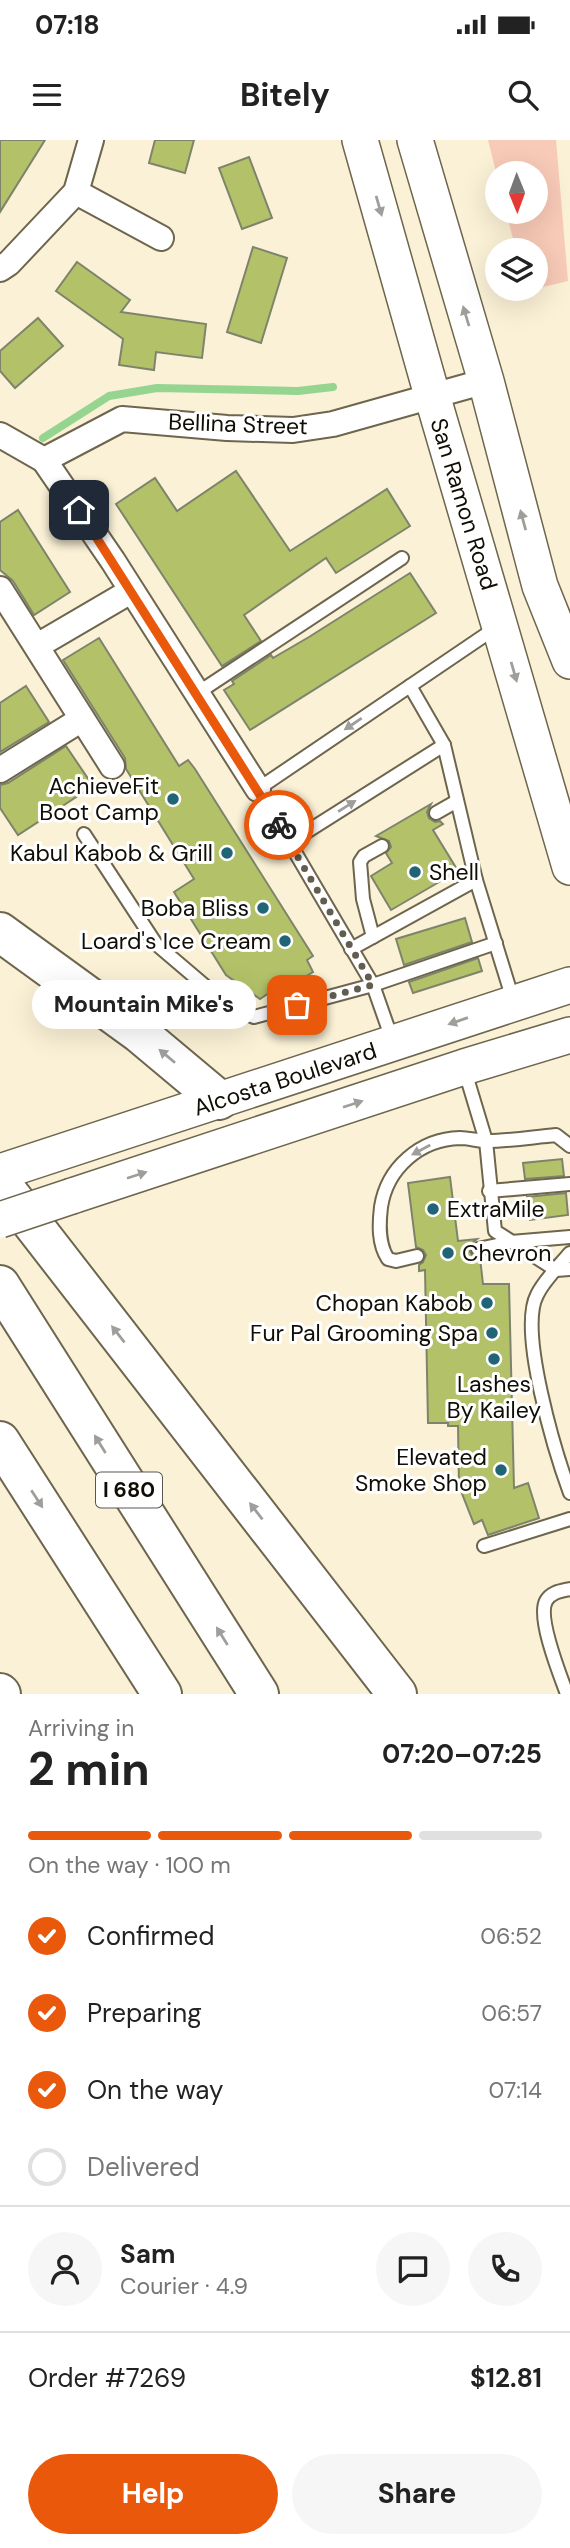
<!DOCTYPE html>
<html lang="en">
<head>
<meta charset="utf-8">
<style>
  :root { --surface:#fff; --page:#f6f6f6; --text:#222; --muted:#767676; --line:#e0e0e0; --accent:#ea580c }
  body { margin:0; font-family:"DM Sans",sans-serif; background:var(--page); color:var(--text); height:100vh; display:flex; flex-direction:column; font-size:26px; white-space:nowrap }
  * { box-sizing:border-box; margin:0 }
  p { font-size:23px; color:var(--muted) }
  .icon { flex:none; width:38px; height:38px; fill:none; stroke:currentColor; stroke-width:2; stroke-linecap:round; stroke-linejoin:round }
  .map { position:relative; height:1554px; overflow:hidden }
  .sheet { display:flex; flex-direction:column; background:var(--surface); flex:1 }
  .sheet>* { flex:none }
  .needle { width:46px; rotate:179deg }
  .controls { position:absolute; left:485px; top:21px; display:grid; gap:14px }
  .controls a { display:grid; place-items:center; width:63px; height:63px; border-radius:50%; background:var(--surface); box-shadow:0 7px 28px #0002; font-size:35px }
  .pin { position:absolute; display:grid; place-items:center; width:60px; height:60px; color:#fff; margin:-30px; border-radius:14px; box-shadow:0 4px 10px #0006 }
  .courier { position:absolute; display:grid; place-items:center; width:70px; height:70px; margin:-35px; border:5px solid #ea580c; border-radius:50%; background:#fff; color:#222; box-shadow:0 2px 9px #0007 }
  .bubble { position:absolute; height:49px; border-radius:24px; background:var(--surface); box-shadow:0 7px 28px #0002; font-size:23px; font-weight:700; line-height:49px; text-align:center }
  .head em { font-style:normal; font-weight:700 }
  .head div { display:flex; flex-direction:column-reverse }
  .head { display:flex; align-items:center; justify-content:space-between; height:119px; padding:0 28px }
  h1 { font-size:46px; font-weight:700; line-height:52px }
  .bar { display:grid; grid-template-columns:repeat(4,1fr); gap:10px 7px; align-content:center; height:84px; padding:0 28px }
  .bar i { height:9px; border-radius:5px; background:var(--line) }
  .bar .active { background:var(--accent) }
  .bar p { grid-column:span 4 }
  .line { display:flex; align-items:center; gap:18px; padding:0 28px; border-top:2px solid var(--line) }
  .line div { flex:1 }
  .round { display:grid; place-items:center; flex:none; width:74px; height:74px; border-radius:37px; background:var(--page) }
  ol { padding:0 28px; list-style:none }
  li { display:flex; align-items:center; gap:21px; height:77px }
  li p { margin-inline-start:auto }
  li .icon { padding:7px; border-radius:50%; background:var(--accent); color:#fff; stroke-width:4 }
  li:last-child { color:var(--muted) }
  li i { width:38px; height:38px; border:4px solid var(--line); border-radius:50% }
  .action { display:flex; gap:14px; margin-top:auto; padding:14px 28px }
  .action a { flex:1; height:80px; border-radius:42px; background:var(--accent); color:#fff; font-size:28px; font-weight:700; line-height:80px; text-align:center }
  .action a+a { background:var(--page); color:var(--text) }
  .status { display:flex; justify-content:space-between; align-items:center; height:49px; padding:0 35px; background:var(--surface); direction:ltr }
  .status svg { height:19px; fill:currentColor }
  header { display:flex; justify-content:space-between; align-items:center; height:91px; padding:0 28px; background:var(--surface); font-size:32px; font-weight:700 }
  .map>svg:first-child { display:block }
  .green { fill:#f8cab8 }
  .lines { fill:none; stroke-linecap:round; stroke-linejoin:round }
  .stream { stroke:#95d590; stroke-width:8 }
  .building { fill:#b3c269; stroke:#7e846b; stroke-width:2 }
  .service-casing { stroke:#6d654d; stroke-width:16 }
  .minor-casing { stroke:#6d654d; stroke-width:28 }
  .secondary-casing { stroke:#6d654d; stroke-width:38 }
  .motorway-casing { stroke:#6d654d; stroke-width:42 }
  .service { stroke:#fff; stroke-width:12 }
  .minor { stroke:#fff; stroke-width:24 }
  .secondary { stroke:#fff; stroke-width:35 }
  .motorway { stroke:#fff; stroke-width:38 }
  .secondary-bridge-casing { stroke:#6d654d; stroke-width:38; stroke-linecap:butt }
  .secondary-bridge { stroke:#fff; stroke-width:35 }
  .oneway { fill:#9f9e9b }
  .done { stroke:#625d4e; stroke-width:7; stroke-dasharray:0 12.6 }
  .route { stroke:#ea580c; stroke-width:9 }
  .poi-dot { fill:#206476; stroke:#fff; stroke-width:2.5 }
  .labels { text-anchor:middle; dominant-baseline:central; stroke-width:6; stroke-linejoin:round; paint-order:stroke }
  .shield { fill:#fff; stroke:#585650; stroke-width:2 }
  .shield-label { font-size:21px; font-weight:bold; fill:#100d05 }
  .street-label { font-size:23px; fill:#100d05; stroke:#fff }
  .poi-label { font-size:23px; fill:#100d05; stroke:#fff; text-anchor:end }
</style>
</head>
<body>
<div class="status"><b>07:18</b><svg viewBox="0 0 49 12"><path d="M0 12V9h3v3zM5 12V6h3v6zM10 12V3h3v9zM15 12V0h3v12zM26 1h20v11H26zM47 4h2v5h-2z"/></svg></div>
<header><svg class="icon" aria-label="menu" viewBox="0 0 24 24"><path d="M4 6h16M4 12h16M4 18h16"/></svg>Bitely<svg class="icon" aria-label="search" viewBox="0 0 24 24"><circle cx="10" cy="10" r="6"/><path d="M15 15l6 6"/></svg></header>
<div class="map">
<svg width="570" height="1554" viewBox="0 0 570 1554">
  <rect width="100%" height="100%" fill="#faf1d6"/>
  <path class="green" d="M488,0H556L568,141L527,151L526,149H536V110H516L506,72H536V33H497V36Z"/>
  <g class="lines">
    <path class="stream" d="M43,298L109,256L157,248L298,251L333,247"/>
  </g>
  <g class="building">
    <path d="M0,0H45L0,72Z"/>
    <path d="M155,0H194L185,33L149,23Z"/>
    <path d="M249,17L272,78L242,89L219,28Z"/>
    <path d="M253,107L287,118L261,203L227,192Z"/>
    <path d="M77,122L130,160L121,172L206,184L202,218L156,212L154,230L119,225L123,199L56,151Z"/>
    <path d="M38,178L63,206L15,248L0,231V211Z"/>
    <path d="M236,331L290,411L387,349L410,386L336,433L326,418L244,475L261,501L222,526L116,364L155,338L177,371Z"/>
    <path d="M18,370L70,452L34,475L13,441L0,430V382Z"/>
    <path d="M410,433L436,473L250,590L224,550L234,544L232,541L271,515L273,518L309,497Z"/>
    <path d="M99,498L179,626L188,620L195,629L313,816L307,820L313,832L274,855L272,851L260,859L226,835L174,752L194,739L126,629L125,618L63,520Z"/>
    <path d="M26,546L49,582L0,612V563Z"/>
    <path d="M66,606L93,646L18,695L0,668V645L8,643Z"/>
    <path d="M431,664L427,672L429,678L435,682L440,681L443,684L433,690L458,731L391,770L371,736L392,723L386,713L391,707L389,701L376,696Z"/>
    <path d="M465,778L472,802L404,825L396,799Z"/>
    <path d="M478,818L482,831L413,853L409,842Z"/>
    <path d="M562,1019L564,1036L525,1039L523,1023Z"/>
    <path d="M450,1037L458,1101L477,1099L472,1103L469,1110L472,1115L480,1118L483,1144H509L514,1348L528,1343L539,1378L488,1395L482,1380L474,1384L459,1346L458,1286H448V1283H428L425,1130L419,1131V1125L423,1122L426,1115L423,1110L416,1107L408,1043Z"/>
    <path d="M566,1053L568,1075L530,1080L527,1057Z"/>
  </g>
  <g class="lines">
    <g class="service-casing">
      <g id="service">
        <path d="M410,546L444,605L476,740L514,863"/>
        <path d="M196,554L402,418"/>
        <path d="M436,673L457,661"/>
        <path d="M84,694L156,804L230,867L254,877L373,845L496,803"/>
        <path d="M289,703L444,605"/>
        <path d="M373,797L363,759L360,722L364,716L382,706"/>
        <path d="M351,809L476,740"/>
        <path d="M393,902L373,845L258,649L497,487"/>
        <path d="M464,928L486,1001L495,1091L556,1130L570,1129"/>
        <path d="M489,1051L570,1044"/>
        <path d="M478,1109L511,1102L570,1097"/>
        <path d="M570,1113C559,1126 544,1140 537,1155C518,1191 556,1315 570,1353"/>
        <path d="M417,1116L396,1121L388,1119C378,1104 379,1084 381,1067C387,1028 420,999 460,998C469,998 478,1001 487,1001C510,1001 533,997 556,995L570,1006"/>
        <path d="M484,1406L570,1379"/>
        <path d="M567,1554C560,1535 537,1478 546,1461C551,1452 561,1451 570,1449"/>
      </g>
    </g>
    <g class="minor-casing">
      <g id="minor">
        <path d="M76,52L161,98"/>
        <path d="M0,129L9,123L76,52L91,0"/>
        <path d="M0,295L44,320L122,279L227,288L293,290L333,284L486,241"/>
        <path d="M44,320L113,421L258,649"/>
        <path d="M0,449L112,626"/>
        <path d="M37,506L131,451"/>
        <path d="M0,630L82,579"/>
      </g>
    </g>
    <g class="secondary-casing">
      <g id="secondary">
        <path d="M360,0L432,255L570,727"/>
        <path d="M415,0L486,241L540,446L570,521"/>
        <path d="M0,1032L570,845"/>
        <path d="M72,1056L464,927L570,895"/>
      </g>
    </g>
    <g class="motorway-casing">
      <g id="motorway">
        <path d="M0,792L139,893L219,960"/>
        <path d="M0,1042L397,1554"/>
        <path d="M0,1145L259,1554"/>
        <path d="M0,1301L162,1554"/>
        <path d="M0,1553L1,1554"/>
      </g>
    </g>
    <use href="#service" class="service"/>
    <use href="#minor" class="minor"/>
    <use href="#secondary" class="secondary"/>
    <use href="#motorway" class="motorway"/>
    <g class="secondary-bridge-casing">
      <path id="secondary-bridge" d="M0,1080L72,1056"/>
    </g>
    <use href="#secondary-bridge" class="secondary-bridge"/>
  </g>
  <defs><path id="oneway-solid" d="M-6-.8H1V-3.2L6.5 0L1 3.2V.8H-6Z" transform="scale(1.75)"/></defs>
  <g class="oneway">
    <use href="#oneway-solid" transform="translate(379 66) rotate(74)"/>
    <use href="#oneway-solid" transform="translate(466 176) rotate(-107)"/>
    <use href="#oneway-solid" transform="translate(523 380) rotate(-105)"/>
    <use href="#oneway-solid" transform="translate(514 532) rotate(74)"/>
    <use href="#oneway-solid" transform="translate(353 584) rotate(146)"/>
    <use href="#oneway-solid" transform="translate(347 666) rotate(-32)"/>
    <use href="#oneway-solid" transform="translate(458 881) rotate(161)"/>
    <use href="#oneway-solid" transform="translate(167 916) rotate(-140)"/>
    <use href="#oneway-solid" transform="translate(353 964) rotate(-18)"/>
    <use href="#oneway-solid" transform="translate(421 1010) rotate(152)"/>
    <use href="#oneway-solid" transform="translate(137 1035) rotate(-18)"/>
    <use href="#oneway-solid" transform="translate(118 1194) rotate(-128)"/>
    <use href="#oneway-solid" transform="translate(100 1304) rotate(-122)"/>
    <use href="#oneway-solid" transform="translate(37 1359) rotate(57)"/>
    <use href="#oneway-solid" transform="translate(256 1371) rotate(-128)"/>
    <use href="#oneway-solid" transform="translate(222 1496) rotate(-122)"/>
  </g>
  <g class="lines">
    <path class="done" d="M279,685L373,845L297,865"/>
    <path class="route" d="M79,370L279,685"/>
  </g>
  <g class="poi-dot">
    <circle cx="173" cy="659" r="7"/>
    <circle cx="227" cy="713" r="7"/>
    <circle cx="415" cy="732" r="7"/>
    <circle cx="263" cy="768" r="7"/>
    <circle cx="285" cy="801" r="7"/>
    <circle cx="433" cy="1069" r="7"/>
    <circle cx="448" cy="1113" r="7"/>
    <circle cx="487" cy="1163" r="7"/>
    <circle cx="492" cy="1193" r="7"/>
    <circle cx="494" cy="1219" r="7"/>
    <circle cx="501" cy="1330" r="7"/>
  </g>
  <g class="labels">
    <rect class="shield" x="96" y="1332.5" width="66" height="35" rx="5"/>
    <g class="shield-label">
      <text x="129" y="1350">I 680</text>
    </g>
    <g class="street-label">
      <text transform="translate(238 284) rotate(2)">Bellina Street</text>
      <text transform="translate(464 364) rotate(73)">San Ramon Road</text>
      <text transform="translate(285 939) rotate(-18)">Alcosta Boulevard</text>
    </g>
    <g class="poi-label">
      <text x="159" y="646">AchieveFit<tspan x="159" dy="26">Boot Camp</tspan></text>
      <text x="213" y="713">Kabul Kabob &amp; Grill</text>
      <text x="429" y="732" text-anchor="start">Shell</text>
      <text x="249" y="768">Boba Bliss</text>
      <text x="271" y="801">Loard's Ice Cream</text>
      <text x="447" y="1069" text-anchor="start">ExtraMile</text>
      <text x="462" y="1113" text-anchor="start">Chevron</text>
      <text x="473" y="1163">Chopan Kabob</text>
      <text x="478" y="1193">Fur Pal Grooming Spa</text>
      <text x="494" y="1244" text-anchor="middle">Lashes<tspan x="494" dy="26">By Kailey</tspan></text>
      <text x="487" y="1317">Elevated<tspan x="487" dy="26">Smoke Shop</tspan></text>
    </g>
  </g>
</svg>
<div class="controls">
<a><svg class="needle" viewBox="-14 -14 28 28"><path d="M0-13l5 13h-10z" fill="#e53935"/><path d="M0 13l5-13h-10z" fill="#767676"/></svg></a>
<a><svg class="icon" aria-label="layers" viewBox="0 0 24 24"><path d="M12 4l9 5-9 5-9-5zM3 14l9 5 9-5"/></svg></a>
</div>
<div class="pin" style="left:297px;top:865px;background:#ea580c"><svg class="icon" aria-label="bag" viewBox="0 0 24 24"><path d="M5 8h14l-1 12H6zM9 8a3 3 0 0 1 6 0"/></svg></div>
<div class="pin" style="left:79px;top:370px;background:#1f2937"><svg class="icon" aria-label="home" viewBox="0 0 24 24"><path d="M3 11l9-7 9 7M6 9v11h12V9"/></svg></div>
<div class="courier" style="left:279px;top:685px"><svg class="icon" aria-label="bike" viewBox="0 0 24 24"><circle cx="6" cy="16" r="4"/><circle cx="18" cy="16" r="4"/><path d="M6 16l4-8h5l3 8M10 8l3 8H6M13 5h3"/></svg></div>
<div class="bubble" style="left:32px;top:840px;width:224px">Mountain Mike's</div>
</div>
<section class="sheet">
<div class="head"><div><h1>2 min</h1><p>Arriving in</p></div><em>07:20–07:25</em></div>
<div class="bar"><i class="active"></i><i class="active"></i><i class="active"></i><i></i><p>On the way · 100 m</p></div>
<ol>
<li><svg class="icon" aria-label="check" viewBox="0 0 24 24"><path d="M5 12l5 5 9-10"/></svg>Confirmed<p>06:52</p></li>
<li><svg class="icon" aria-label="check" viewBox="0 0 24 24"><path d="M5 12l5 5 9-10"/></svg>Preparing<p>06:57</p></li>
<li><svg class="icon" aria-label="check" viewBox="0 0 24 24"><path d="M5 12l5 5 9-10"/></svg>On the way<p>07:14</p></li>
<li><i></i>Delivered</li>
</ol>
<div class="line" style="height:126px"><a class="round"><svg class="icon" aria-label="person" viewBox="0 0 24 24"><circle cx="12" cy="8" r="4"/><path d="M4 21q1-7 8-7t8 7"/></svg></a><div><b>Sam</b><p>Courier · 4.9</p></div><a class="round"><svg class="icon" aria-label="chat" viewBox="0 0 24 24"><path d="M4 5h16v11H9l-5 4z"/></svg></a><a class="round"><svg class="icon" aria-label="phone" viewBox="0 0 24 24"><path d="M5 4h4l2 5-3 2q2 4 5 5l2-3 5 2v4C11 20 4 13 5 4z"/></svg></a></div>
<div class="line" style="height:91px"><div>Order #7269</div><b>$12.81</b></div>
<div class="action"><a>Help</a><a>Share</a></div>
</section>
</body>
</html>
